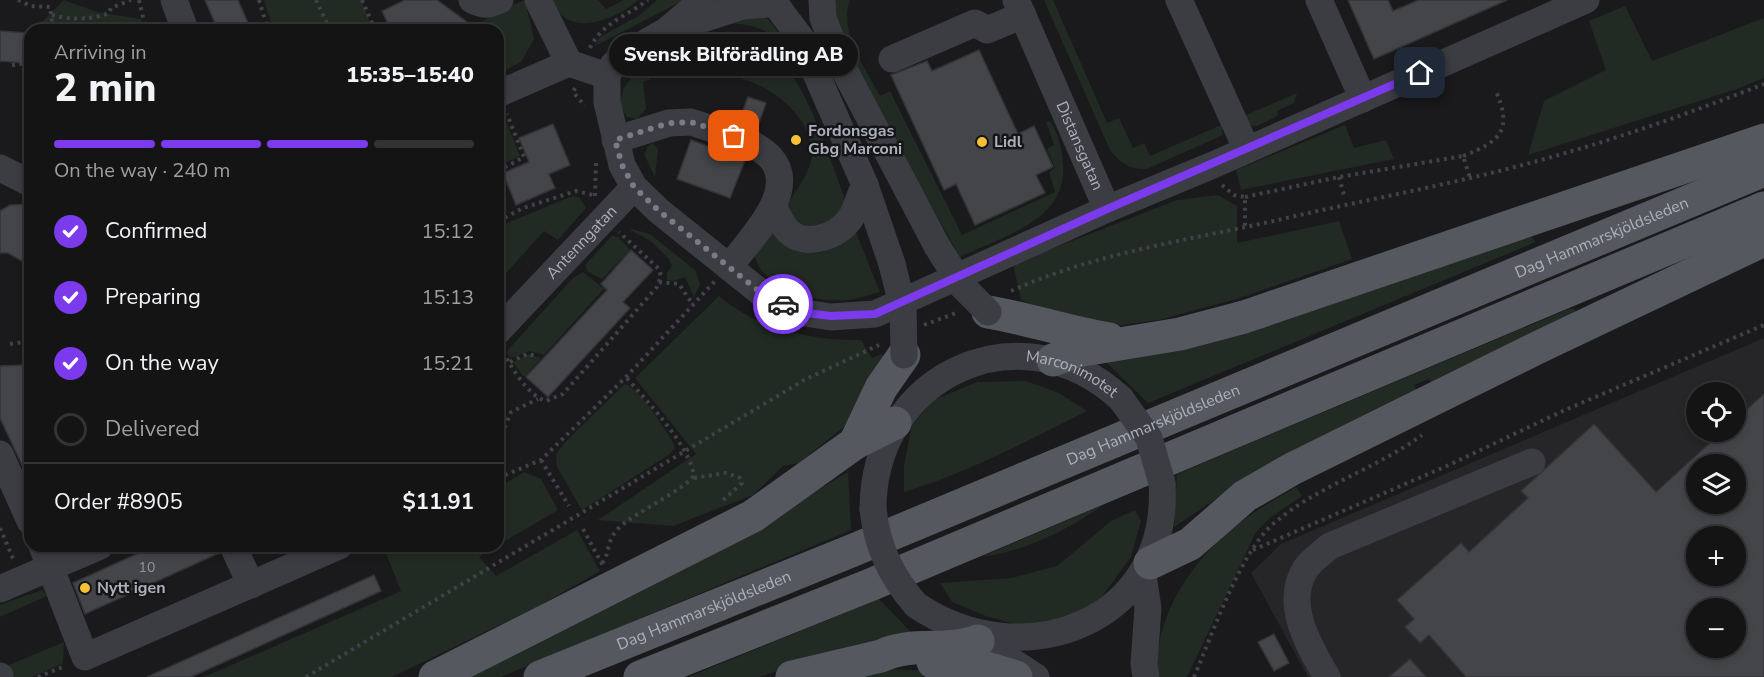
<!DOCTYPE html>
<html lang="en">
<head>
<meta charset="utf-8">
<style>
  :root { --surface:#141415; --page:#1d1d1e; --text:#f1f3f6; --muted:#9d9ea0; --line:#333334; --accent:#7c3aed }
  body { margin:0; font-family:"Nunito Sans",sans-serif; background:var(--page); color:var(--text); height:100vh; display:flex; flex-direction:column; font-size:22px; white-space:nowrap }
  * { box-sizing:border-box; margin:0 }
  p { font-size:20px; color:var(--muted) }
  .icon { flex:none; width:33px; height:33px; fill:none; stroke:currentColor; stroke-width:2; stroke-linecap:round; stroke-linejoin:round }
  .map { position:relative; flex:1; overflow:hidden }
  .side { position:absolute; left:24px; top:24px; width:480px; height:528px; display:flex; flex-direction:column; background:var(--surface); border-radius:18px; box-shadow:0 3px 9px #0003,0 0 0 2px var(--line) }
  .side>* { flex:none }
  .tools { position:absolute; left:1686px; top:382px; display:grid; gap:12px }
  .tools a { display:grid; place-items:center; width:60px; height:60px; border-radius:50%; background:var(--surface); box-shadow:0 3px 9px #0003,0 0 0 2px var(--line); font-size:30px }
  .pin { position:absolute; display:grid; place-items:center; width:51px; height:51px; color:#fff; margin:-26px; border-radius:12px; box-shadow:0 3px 9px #0006 }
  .courier { position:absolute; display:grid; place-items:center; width:60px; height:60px; margin:-30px; border:4px solid #7c3aed; border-radius:50%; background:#fff; color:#222; box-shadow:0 2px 8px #0007 }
  .bubble { position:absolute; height:42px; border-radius:21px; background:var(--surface); box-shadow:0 3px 9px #0003,0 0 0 2px var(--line); font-size:20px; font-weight:800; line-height:42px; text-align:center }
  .summary em { font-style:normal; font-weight:800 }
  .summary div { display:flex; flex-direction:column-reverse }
  .summary { display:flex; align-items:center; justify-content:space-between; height:102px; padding:0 30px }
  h1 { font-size:39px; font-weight:800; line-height:45px }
  .bar { display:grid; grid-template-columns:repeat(4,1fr); gap:9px 6px; align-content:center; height:72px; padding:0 30px }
  .bar i { height:8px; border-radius:4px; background:var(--line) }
  .bar .active { background:var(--accent) }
  .bar p { grid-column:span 4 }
  .line { display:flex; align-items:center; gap:15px; padding:0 30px; border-top:2px solid var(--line) }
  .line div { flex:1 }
  ol { padding:0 30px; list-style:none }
  li { display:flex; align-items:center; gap:18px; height:66px }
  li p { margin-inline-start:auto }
  li .icon { padding:6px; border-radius:50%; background:var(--accent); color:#fff; stroke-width:4 }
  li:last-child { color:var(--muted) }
  li i { width:33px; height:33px; border:3px solid var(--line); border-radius:50% }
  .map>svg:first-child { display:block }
  .built { fill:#262629; fill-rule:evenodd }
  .green { fill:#212a23 }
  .building { fill:#444549; stroke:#343438; stroke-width:1.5; fill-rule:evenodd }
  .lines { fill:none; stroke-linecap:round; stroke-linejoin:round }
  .path { stroke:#404248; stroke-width:4; stroke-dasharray:3 4.5; stroke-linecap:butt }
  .minor { stroke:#3c3d43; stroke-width:27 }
  .major { stroke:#565860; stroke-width:33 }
  .minor-bridge { stroke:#3c3d43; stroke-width:27 }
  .done { stroke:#797c84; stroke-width:6; stroke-dasharray:0 10.8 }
  .route { stroke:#7c3aed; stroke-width:8 }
  .poi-dot { fill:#f7c137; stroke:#151517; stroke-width:2 }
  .labels { text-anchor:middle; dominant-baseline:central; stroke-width:5; stroke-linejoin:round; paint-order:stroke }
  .number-label { font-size:14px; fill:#92959f }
  .poi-label { font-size:16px; font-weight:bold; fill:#acb0bc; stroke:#151517; text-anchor:start }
  .street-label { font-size:16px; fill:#acb0bc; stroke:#151517 }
</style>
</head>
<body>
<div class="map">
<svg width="1764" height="677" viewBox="0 0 1764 677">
  <rect width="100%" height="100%" fill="#1a1a1c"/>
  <path class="built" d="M1764,338V677H1308L1251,573L1281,544ZM1696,393H1736V432H1696ZM1696,465H1736V504H1696ZM1696,537H1736V576H1696ZM1696,609H1736V648H1696Z"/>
  <g class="green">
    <path d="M64,0L97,12L141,19L144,30H38V26Z"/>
    <path d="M264,0H361L373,30H273Z"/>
    <path d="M525,0L534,39L521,62L498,74V30H477C485,13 509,7 525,0Z"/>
    <path d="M553,0H598L606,9L624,0H638C616,20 566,40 553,0Z"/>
    <path d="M657,0H684L595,46L600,37L640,15Z"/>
    <path d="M834,0H850C838,32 866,69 880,96L890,91L962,235L1055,192L1049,172L1055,168L1047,149L1054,145L1046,122L1050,121C1059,135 1062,148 1063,165C1068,221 1000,237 960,257L839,42Z"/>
    <path d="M1044,0H1053L1107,123L1119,118L1133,148L1144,143L1150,156L1221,125L1223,135L1147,169C1130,170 1120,163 1110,150Z"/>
    <path d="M1625,6L1652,61L1764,18V78L1734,90L1528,155L1544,101L1606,70L1589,21Z"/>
    <path d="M766,17L792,49L790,51C773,30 751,23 724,23L721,19Z"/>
    <path d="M721,37C734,37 749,38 761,44C804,68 827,152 844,196V212L832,224L803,232L787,206C797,187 817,166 811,144C796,79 695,54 643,82L646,109L637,119L627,117L620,106L623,89L643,62Z"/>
    <path d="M1297,93L1294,103L1277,111L1278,116L1257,126L1248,125L1244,116Z"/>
    <path d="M503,113L520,156L498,166V115Z"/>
    <path d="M1345,125L1354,148L1386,140L1394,159L1241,190L1236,170Z"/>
    <path d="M653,143L658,150L655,177L644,154L648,146Z"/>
    <path d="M1218,195L1237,206V243L1339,221L1352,259L1240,298L1159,320L1092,329L1021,300L1013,264L1177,200Z"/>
    <path d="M572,196L579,197L586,208L558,240L544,231L498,282V227Z"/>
    <path d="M632,229L650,234L695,270L700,284L694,297L685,277L673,281L667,280V273L672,266L669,259L651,241L630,230Z"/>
    <path d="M774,230C809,258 820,263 855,230L880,292C870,294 859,299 848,300C816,304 757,288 754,251Z"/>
    <path d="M1527,232L1536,242L1148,403L1106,362Z"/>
    <path d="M612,236L618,237L630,250L602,279L588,272L585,265Z"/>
    <path d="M583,272L604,289L544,355L530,351L511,358L507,353L508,350L573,278Z"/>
    <path d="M719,296C757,329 813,341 861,340L872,358L881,354L887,356L855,418L799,463L783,466L753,495L673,526L598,520L696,454L635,378Z"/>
    <path d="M1569,309H1574L1577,313L1433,387L1429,379L1414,385L1418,394L1265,466L1174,527L1177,474Z"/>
    <path d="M528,354L541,358L526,376H523L513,362Z"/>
    <path d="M1026,381L1059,393L1087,411C1027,441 968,473 904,492V465L912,425L934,400L977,382Z"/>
    <path d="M625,384C642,391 664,428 674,444L675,448L670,454L582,510L557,467L556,454L566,441Z"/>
    <path d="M524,472L541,479L558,510L498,545V488Z"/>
    <path d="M848,472L851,530L501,677H449L779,513Z"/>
    <path d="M1296,487L1302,496L1271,517L1256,532L1187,677H1158C1152,619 1191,562 1234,527C1252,512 1275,500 1296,487Z"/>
    <path d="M1103,505C1068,530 1024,552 981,557Z"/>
    <path d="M1135,510L1141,521L1131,557L1100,599L1062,623L1032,629L986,616L952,602L940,583L1011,578L1057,566L1111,521Z"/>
    <path d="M577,530L600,571L539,606L392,677H204L401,591L387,556L386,546H496L479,557L496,576Z"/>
    <path d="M42,590L47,596L0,617V605Z"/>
    <path d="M879,599L913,634L805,661L760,677H688Z"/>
    <path d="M64,642L63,663L32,677H8L4,667Z"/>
    <path d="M889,669L948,672L971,677H832Z"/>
  </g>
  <g class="building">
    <path d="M205,0H238L251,30H218Z"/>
    <path d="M405,0H437L478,30H391L382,11Z"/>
    <path d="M1348,0H1388L1393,11L1419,0H1507L1374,59Z"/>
    <path d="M0,31L27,33L25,63L0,61Z"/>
    <path d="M979,50L1018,134L1034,126L1053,167L1036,175L1045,193L975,225L956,184L944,190L891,75L927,61L932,71Z"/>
    <path d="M748,97L766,103L757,129L747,128L739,121Z"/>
    <path d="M553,124L570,165L549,174L555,188L516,205L503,173L529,162L519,138Z"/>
    <path d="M691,140L727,153L728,151H738L746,158L730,198L677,179Z"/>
    <path d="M30,204V266L8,253H0V211L10,205Z"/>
    <path d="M631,250L653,270L623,302L630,308L548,397L526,377L607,290L601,284Z"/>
    <path d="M26,365L30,374V482L0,418V366Z"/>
    <path d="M1764,394V677H1466L1429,635L1420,643L1405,627L1414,619L1397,600L1461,543L1469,552L1528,498L1521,491L1594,424L1656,492L1722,432H1736V419ZM1696,465H1736V504H1696ZM1696,537H1736V576H1696ZM1696,609H1736V648H1696Z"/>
    <path d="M154,546H217L219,553L85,614L73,583Z"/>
    <path d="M374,575L381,591L191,677H147Z"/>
    <path d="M1274,634L1289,663L1274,671L1258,642Z"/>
    <path d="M1410,659L1426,677H1389Z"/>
  </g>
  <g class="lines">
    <g class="path">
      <path d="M18,0L31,6L50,7L53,30"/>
      <path d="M139,0L146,30"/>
      <path d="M259,0L268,30"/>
      <path d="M316,0L330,30"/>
      <path d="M362,0L375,30"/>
      <path d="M52,15C69,20 93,20 109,13L111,8L131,0"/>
      <path d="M590,48C601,24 628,15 648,0"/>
      <path d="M12,65L30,63"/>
      <path d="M575,88L573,92L585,106"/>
      <path d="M1463,156C1502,141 1513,129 1495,89"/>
      <path d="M498,171L524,157L507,114"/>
      <path d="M1339,177L1344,195"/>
      <path d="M1222,185L1234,195L1245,197V227"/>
      <path d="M595,196L596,163"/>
      <path d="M1245,197L1339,177L1463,156L1470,178"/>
      <path d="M498,221L523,208L576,191L593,195"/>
      <path d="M659,282L679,284L693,305"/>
      <path d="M1011,291C1095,253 1189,240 1278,220C1342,205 1406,193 1470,178C1570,155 1668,122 1764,84"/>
      <path d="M924,325L956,313"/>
      <path d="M10,344L30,341"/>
      <path d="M503,352C512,368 527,395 546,401L563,394L657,287L661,276L659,269L619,232"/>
      <path d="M510,362L527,354L537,356"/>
      <path d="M498,417L504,429L511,412L538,399"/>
      <path d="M498,439L504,429"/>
      <path d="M541,460L569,506"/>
      <path d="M498,478L541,460L626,377L715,281"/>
      <path d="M694,478L726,473L740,478L742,483L721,502"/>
      <path d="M0,528L14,561"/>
      <path d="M583,529L603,566"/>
      <path d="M1253,550L1449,465L1565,410L1764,325"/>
      <path d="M602,563C611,552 605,540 621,526C635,513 690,486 694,475C688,443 647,402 626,377"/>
      <path d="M38,677L65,666"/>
      <path d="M306,677L806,379L879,345"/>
      <path d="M1194,677C1212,635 1240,553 1273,524C1317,486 1376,469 1422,435"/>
    </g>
    <g class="minor">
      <path d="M174,0L185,30"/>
      <path d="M472,0C483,6 489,5 500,0"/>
      <path d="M538,0L569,63"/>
      <path d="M703,0L666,31L624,55L613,65L607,76V102L622,165L634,187L659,211L765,296L798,312L831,317L875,314L1107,209L1213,165L1586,0"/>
      <path d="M822,0L823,18L839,60L937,246"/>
      <path id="s1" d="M1016,0L1107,209"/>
      <path d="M1179,0L1247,150"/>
      <path d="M1319,0L1363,99"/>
      <path d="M779,9L800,37L865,185L892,264"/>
      <path d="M678,27L743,6L767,4"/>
      <path d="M892,59L975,23L987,30L1023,15"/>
      <path d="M498,94L569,63L607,76"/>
      <path d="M615,140L669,123L691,122L734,136"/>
      <path d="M0,168L30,183"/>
      <path d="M773,207C778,215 782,225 788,231C805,248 837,237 850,219C857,209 859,195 865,185"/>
      <path d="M729,267C749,240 801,190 770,157C765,152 757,147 751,143"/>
      <path id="s2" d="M498,331L634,187"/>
      <path d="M0,454L30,521"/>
      <path id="s3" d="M873,509C873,375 1021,306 1121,399"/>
      <path d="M42,546L85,657L339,546"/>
      <path d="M233,546L251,585"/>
      <path d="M1143,576L1148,608L1144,664L1146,677"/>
      <path d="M0,589L100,546"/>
      <path d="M916,605C1022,677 1171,624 1162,483"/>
      <path d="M1001,654L1036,677"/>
      <path d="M0,676V677"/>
      <path d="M1327,677C1309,646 1283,603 1306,568C1312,560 1323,552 1330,546L1532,462"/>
    </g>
    <g class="major">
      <path d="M988,312C1029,319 1068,332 1109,339"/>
      <path d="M1053,360L1077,351L1180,334L1244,317L1764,140"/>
      <path d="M855,443L881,388L904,355"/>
      <path d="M1150,563L1190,544L1245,496L1292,469L1541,346L1764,240"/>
      <path d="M933,662L983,667L1016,677"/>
      <path d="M435,677L753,516L855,443L895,423"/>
      <path id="s4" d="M540,677L856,549L1764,170"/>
      <path d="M640,677L870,585L1764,208"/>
      <path d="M792,677L881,656C911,641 947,653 978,641"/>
    </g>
    <g class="minor-bridge">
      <path d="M937,246L962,286L988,312"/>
      <path d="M892,264L903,308L904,355"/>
      <path d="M1121,399L1149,438L1162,483"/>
      <path d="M873,509C877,547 891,576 916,605"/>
    </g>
  </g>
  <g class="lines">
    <path class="done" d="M734,136L691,122L669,123L615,140L622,165L634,187L659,211L765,296L783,304"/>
    <path class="route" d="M783,304L798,312L831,316L875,314L1107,209L1420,73"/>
  </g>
  <g class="poi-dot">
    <circle cx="796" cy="140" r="6"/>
    <circle cx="982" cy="142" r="6"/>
    <circle cx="85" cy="588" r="6"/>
  </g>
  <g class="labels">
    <g class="number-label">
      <text x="147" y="567">10</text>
    </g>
    <g class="poi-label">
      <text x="808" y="131">Fordonsgas<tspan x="808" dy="18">Gbg Marconi</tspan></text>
      <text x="994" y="142">Lidl</text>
      <text x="97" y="588">Nytt igen</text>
    </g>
    <g class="street-label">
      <text stroke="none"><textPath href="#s1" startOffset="159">Distansgatan</textPath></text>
      <text stroke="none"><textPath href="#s4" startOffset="1149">Dag Hammarskjöldsleden</textPath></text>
      <text stroke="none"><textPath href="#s2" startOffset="122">Antenngatan</textPath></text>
      <text stroke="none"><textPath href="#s3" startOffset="292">Marconimotet</textPath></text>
      <text stroke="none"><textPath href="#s4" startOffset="663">Dag Hammarskjöldsleden</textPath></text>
      <text stroke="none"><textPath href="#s4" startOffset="177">Dag Hammarskjöldsleden</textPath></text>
    </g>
  </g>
</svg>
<div class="tools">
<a><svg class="icon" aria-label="locate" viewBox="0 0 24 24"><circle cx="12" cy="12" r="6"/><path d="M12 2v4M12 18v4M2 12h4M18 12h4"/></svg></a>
<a><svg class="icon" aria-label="layers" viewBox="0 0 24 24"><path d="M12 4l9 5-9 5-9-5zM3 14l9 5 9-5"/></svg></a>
<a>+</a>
<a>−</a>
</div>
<div class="pin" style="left:734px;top:136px;background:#ea580c"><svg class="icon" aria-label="bag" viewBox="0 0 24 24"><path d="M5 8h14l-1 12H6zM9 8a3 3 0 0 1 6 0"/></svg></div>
<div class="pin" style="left:1420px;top:73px;background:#1f2937"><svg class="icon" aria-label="home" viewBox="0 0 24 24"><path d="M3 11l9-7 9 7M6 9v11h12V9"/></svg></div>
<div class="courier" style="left:783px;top:304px"><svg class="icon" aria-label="car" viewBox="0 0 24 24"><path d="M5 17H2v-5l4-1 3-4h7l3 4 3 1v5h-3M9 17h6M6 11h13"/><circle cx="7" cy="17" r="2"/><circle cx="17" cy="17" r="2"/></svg></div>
<div class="bubble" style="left:609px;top:34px;width:249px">Svensk Bilförädling AB</div>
<section class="side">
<div class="summary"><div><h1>2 min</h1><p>Arriving in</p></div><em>15:35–15:40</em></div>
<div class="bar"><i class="active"></i><i class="active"></i><i class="active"></i><i></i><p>On the way · 240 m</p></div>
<ol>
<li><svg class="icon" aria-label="check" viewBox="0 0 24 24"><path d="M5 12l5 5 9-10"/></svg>Confirmed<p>15:12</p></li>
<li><svg class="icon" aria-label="check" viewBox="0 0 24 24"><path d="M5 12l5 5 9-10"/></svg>Preparing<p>15:13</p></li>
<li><svg class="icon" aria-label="check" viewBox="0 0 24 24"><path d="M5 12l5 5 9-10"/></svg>On the way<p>15:21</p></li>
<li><i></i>Delivered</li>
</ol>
<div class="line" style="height:78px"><div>Order #8905</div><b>$11.91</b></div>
</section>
</div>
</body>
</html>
